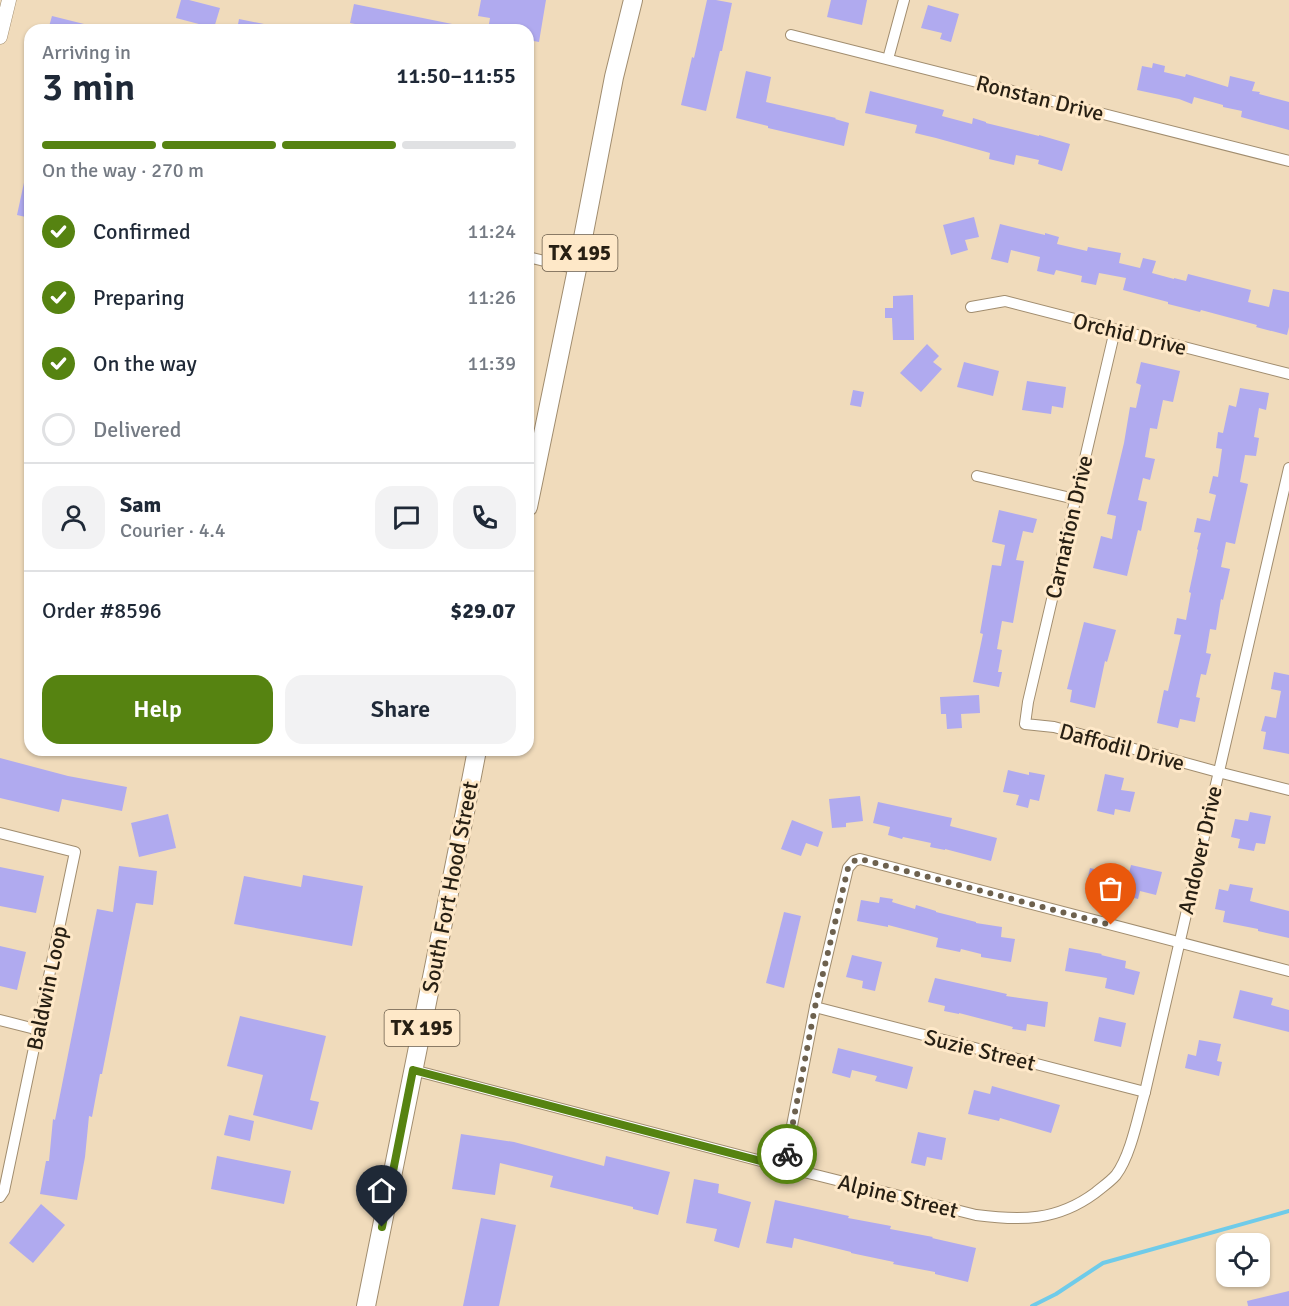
<!DOCTYPE html>
<html lang="en">
<head>
<meta charset="utf-8">
<style>
  :root { --surface:#fff; --page:#f2f2f3; --text:#1f2937; --muted:#747a83; --line:#e0e1e3; --accent:#568311 }
  body { margin:0; font-family:Signika,sans-serif; background:var(--page); color:var(--text); height:100vh; display:flex; flex-direction:column; font-size:22px; white-space:nowrap }
  * { box-sizing:border-box; margin:0 }
  p { font-size:20px; color:var(--muted) }
  .icon { flex:none; width:33px; height:33px; fill:none; stroke:currentColor; stroke-width:2; stroke-linecap:round; stroke-linejoin:round }
  .map { position:relative; flex:1; overflow:hidden }
  .panel { position:absolute; left:24px; top:24px; width:510px; height:732px; display:flex; flex-direction:column; background:var(--surface); border-radius:18px; box-shadow:0 2px 4px #0004 }
  .panel>* { flex:none }
  .fabs { position:absolute; left:1216px; top:1233px; display:grid; gap:12px }
  .fabs a { display:grid; place-items:center; width:54px; height:54px; border-radius:12px; background:var(--surface); box-shadow:0 2px 4px #0004; font-size:30px }
  .pin { position:absolute; display:grid; place-items:center; width:51px; height:51px; color:#fff; margin:-62px -26px; border-radius:50% 50% 50% 0; rotate:-45deg; box-shadow:0 0 6px #0007 }
  .pin .icon { rotate:45deg }
  .courier { position:absolute; display:grid; place-items:center; width:60px; height:60px; margin:-30px; border:4px solid #568311; border-radius:50%; background:#fff; color:#222; box-shadow:0 2px 8px #0007 }
  .overview em { font-style:normal; font-weight:600 }
  .overview div { display:flex; flex-direction:column-reverse }
  .overview { display:flex; align-items:center; justify-content:space-between; height:102px; padding:0 18px }
  h1 { font-size:39px; font-weight:600; line-height:45px }
  .bar { display:grid; grid-template-columns:repeat(4,1fr); gap:9px 6px; align-content:center; height:72px; padding:0 18px }
  .bar i { height:8px; border-radius:4px; background:var(--line) }
  .bar .current { background:var(--accent) }
  .bar p { grid-column:span 4 }
  .line { display:flex; align-items:center; gap:15px; padding:0 18px; border-top:2px solid var(--line) }
  .line div { flex:1 }
  .round { display:grid; place-items:center; flex:none; width:63px; height:63px; border-radius:18px; background:var(--page) }
  ol { padding:0 18px; list-style:none }
  li { display:flex; align-items:center; gap:18px; height:66px }
  li p { margin-inline-start:auto }
  li .icon { padding:6px; border-radius:50%; background:var(--accent); color:#fff; stroke-width:4 }
  li:last-child { color:var(--muted) }
  li i { width:33px; height:33px; border:3px solid var(--line); border-radius:50% }
  .action { display:flex; gap:12px; margin-top:auto; padding:12px 18px }
  .action a { flex:1; height:69px; border-radius:18px; background:var(--accent); color:#fff; font-size:24px; font-weight:600; line-height:69px; text-align:center }
  .action a+a { background:var(--page); color:var(--text) }
  .map>svg:first-child { display:block }
  .lines { fill:none; stroke-linecap:round; stroke-linejoin:round }
  .stream { stroke:#6fcbe9; stroke-width:4 }
  .building { fill:#b0aaef }
  .minor-casing { stroke:#a18d6f; stroke-width:12 }
  .tertiary-casing { stroke:#a18d6f; stroke-width:15 }
  .trunk-casing { stroke:#a18d6f; stroke-width:20 }
  .minor { stroke:#fff; stroke-width:10 }
  .tertiary { stroke:#fff; stroke-width:14 }
  .trunk { stroke:#fff; stroke-width:18 }
  .done { stroke:#6d614e; stroke-width:6; stroke-dasharray:0 10.8 }
  .route { stroke:#568311; stroke-width:8 }
  .labels { text-anchor:middle; dominant-baseline:central; stroke-width:6; stroke-linejoin:round; paint-order:stroke }
  .shield { fill:#fee8c8; stroke:#685b49; stroke-width:1.5 }
  .shield-label { font-size:21px; font-weight:bold; fill:#271f13 }
  .street-label { font-size:22px; fill:#271f13; stroke:#fee8c8 }
</style>
</head>
<body>
<div class="map">
<svg width="1289" height="1306" viewBox="0 0 1289 1306">
  <rect width="100%" height="100%" fill="#f0dbbb"/>
  <g class="lines">
    <path class="stream" d="M1032,1306L1056,1294L1103,1263L1289,1211"/>
  </g>
  <g class="building">
    <path d="M181,0H189L220,8L214,28L176,18Z"/>
    <path d="M481,0H546L539,42L528,40V30H488L490,18L478,16Z"/>
    <path d="M707,0H716L732,3L722,51H720L706,111L681,105L692,57L694,58Z"/>
    <path d="M831,0H867L862,25L827,17Z"/>
    <path d="M354,4L457,25V30H385L350,23Z"/>
    <path d="M928,5L959,14L951,42L940,39L942,33L921,28Z"/>
    <path d="M52,16L92,26L91,30H48Z"/>
    <path d="M239,19L269,25L268,30H237Z"/>
    <path d="M1153,63L1165,66L1164,72L1185,77L1186,74L1228,87L1230,76L1255,82L1252,91L1260,92L1259,94L1289,102V130L1241,117L1242,111L1223,107V105L1194,97L1192,104L1179,99L1137,90L1142,66L1152,68Z"/>
    <path d="M746,71L771,77L766,102L836,118L835,119L849,123L844,146L768,128V126L736,118Z"/>
    <path d="M870,91L944,110L942,116L972,124L973,118L986,122V123L1039,136V135L1070,144L1062,171L1038,164L1039,160L1016,155L1014,165L989,159L990,153L936,138L915,133L917,125L865,113Z"/>
    <path d="M25,178L30,179V218L17,215Z"/>
    <path d="M974,217L979,237L965,240L968,250L951,255L943,225Z"/>
    <path d="M1000,224L1045,235V233L1059,237L1057,244L1087,251L1088,247L1121,253L1119,263L1140,268L1143,258L1156,261L1152,273L1174,279V278L1186,281L1188,274L1251,290L1248,302L1269,307L1273,289L1289,292V327L1287,335L1256,327L1257,325L1201,310L1200,312L1168,304V302L1123,290L1126,278L1099,273L1096,285L1081,282L1082,276L1056,270L1054,275L1037,271L1040,257L1011,250L1008,263L991,259Z"/>
    <path d="M913,295L914,340H893L892,318H885V308H893V296Z"/>
    <path d="M927,344L939,356L933,362L942,369L921,392L900,373Z"/>
    <path d="M964,362L999,371L993,396L957,387Z"/>
    <path d="M1141,362L1180,371L1173,402L1163,400L1157,429L1150,428L1145,457L1155,459L1150,480L1143,478L1138,500L1147,502L1141,531L1138,530L1127,576L1093,568L1101,536L1112,539L1116,516L1107,514L1124,443L1130,407L1136,408L1141,385L1136,383Z"/>
    <path d="M1027,381L1066,387L1063,408L1052,406L1051,414L1022,410Z"/>
    <path d="M1240,388L1269,393L1266,410L1259,408L1254,437L1259,438L1256,456L1245,455L1240,482L1248,484L1235,544L1226,542L1221,567L1230,569L1223,600L1221,599L1216,630L1210,629L1206,653L1211,654L1206,675L1201,674L1196,697L1200,698L1195,722L1180,719L1178,728L1157,723L1164,690L1168,691L1181,635L1174,634L1177,618L1186,620L1191,593L1189,592L1198,550L1197,549L1201,533L1194,532L1197,518L1210,521L1216,495L1209,493L1213,476L1218,477L1222,449L1216,448L1218,432L1223,433L1229,405L1236,407Z"/>
    <path d="M853,390L864,392L861,407L850,405Z"/>
    <path d="M999,510L1037,519L1033,533L1023,531L1016,560L1024,561L1013,623L1002,621L997,649L1002,650L998,672H1002L999,687L973,682L983,634L980,633L992,565L1001,566L1005,545L992,542Z"/>
    <path d="M1084,622L1116,630L1107,662L1105,661L1095,708L1070,702L1072,690L1067,689Z"/>
    <path d="M1274,672L1289,675V754L1263,749L1266,732L1261,731L1265,716L1276,718L1281,691L1271,689Z"/>
    <path d="M979,695L980,713L961,714L962,728L947,729L946,714H941L940,697Z"/>
    <path d="M0,758L68,776L127,787L122,811L62,799L59,812L0,798Z"/>
    <path d="M1008,770L1029,775V772L1045,775L1039,801L1030,799L1028,808L1016,805L1019,795L1003,792Z"/>
    <path d="M1105,774L1124,778L1121,790L1135,792L1130,812L1115,809L1114,815L1097,811Z"/>
    <path d="M860,796L863,821L846,823V827L832,828L829,799Z"/>
    <path d="M878,802L952,818L950,826L997,838L991,861L945,849V850L930,847L931,843L903,837L902,839L888,835L890,827L873,823Z"/>
    <path d="M1250,812L1271,816L1265,844L1256,843L1254,851L1238,848L1240,839L1231,837L1235,819L1248,821Z"/>
    <path d="M168,814L176,848L139,857L131,823Z"/>
    <path d="M792,820L823,832L818,847L806,843L801,856L781,849Z"/>
    <path d="M1131,865L1162,872L1156,895L1140,891L1138,899L1086,885L1090,868L1128,877Z"/>
    <path d="M119,866L157,871L153,905L136,903L102,1074H100L92,1117L89,1116L85,1157L77,1200L40,1194L46,1161H49L53,1119L55,1120L97,909L113,912Z"/>
    <path d="M0,867L44,876L36,913L0,906Z"/>
    <path d="M303,875L363,886L352,946L234,924L244,876L301,887Z"/>
    <path d="M1230,884L1253,888L1250,901L1289,911V938L1258,931V929L1223,922L1225,911L1215,909L1219,889L1228,891Z"/>
    <path d="M880,897L893,899L892,902L915,909L916,905L936,911V912L976,922V923L1002,927L1001,937L1015,939L1011,962L981,957V954L961,949L960,952L936,947L938,938L888,925V927L857,921L861,900L879,903Z"/>
    <path d="M784,912L801,916L784,988L766,983Z"/>
    <path d="M0,946L26,952L17,990L0,986Z"/>
    <path d="M1069,948L1102,954L1101,955L1126,961L1125,968L1140,972L1134,995L1105,988L1107,978L1065,971Z"/>
    <path d="M852,955L882,962L875,991L862,988L863,981L846,977Z"/>
    <path d="M935,978L1007,994L1006,996L1048,1002L1045,1027L1027,1024L1026,1031L1012,1029L1013,1027L959,1013V1014L944,1011L945,1006L928,1002Z"/>
    <path d="M1240,990L1273,998L1271,1005L1289,1010V1032L1233,1018Z"/>
    <path d="M240,1016L326,1036L310,1100L319,1102L312,1130L253,1115L263,1075L227,1066Z"/>
    <path d="M1099,1017L1126,1023L1121,1047L1094,1041Z"/>
    <path d="M1199,1040L1221,1044L1217,1061L1222,1062L1219,1076L1185,1068L1188,1054L1196,1056Z"/>
    <path d="M838,1048L913,1067L907,1089L875,1081L877,1076L852,1070L850,1078L832,1073Z"/>
    <path d="M992,1086L1060,1105L1051,1133L1000,1118L999,1121L968,1114L974,1090L990,1094Z"/>
    <path d="M229,1115L254,1121L250,1141L224,1135Z"/>
    <path d="M918,1132L946,1138L942,1160L927,1157L925,1166L911,1163Z"/>
    <path d="M461,1134L514,1142L604,1166L606,1156L670,1172L658,1215L633,1209V1207L550,1187L553,1176L500,1163L495,1195L452,1189Z"/>
    <path d="M217,1156L291,1171L284,1204L211,1189Z"/>
    <path d="M694,1179L719,1184L718,1193L751,1202L739,1248L714,1241L717,1229L686,1223Z"/>
    <path d="M775,1200L849,1216L848,1218L891,1226L890,1229L933,1237L932,1238L976,1248L968,1282L935,1274V1272L893,1264L894,1262L851,1253V1252L794,1238L792,1248L766,1243Z"/>
    <path d="M41,1204L65,1225L33,1263L9,1243Z"/>
    <path d="M481,1218L516,1225L499,1306H463Z"/>
    <path d="M1289,1291V1306H1248L1247,1301Z"/>
  </g>
  <g class="lines">
    <g class="minor-casing">
      <g id="minor">
        <path d="M791,35L1289,161"/>
        <path d="M888,59L904,0"/>
        <path d="M528,257L577,269"/>
        <path d="M971,307L1005,301L1289,374"/>
        <path d="M1115,330L1028,702L1025,724L1054,727L1218,772L1289,790"/>
        <path d="M977,476L1075,499"/>
        <path d="M0,833L75,852L4,1191L0,1197"/>
        <path d="M815,1007L1145,1092"/>
        <path d="M0,1020L39,1030"/>
        <path d="M413,1070L784,1167L976,1215C1021,1221 1057,1221 1095,1193C1102,1187 1110,1182 1116,1175C1131,1155 1138,1116 1145,1092L1289,468"/>
        <path d="M784,1167L815,1007L848,868L854,861L860,859L1289,971"/>
      </g>
    </g>
    <g class="tertiary-casing">
      <path id="tertiary" d="M0,37L9,0"/>
    </g>
    <g class="trunk-casing">
      <g id="trunk">
        <path d="M528,507L577,269L614,77L633,0"/>
        <path d="M366,1306L458,848L477,750"/>
      </g>
    </g>
    <use href="#minor" class="minor"/>
    <use href="#tertiary" class="tertiary"/>
    <use href="#trunk" class="trunk"/>
  </g>
  <g class="lines">
    <path class="done" d="M787,1154L815,1007L848,868L854,861L860,859L1111,925"/>
    <path class="route" d="M382,1227L413,1070L784,1167L787,1154"/>
  </g>
  <g class="labels">
    <g class="shield">
      <rect x="542.5" y="235" width="75" height="36" rx="4.5"/>
      <rect x="384.5" y="1010" width="75" height="36" rx="4.5"/>
    </g>
    <g class="shield-label">
      <text x="580" y="253">TX 195</text>
      <text x="422" y="1028">TX 195</text>
    </g>
    <g class="street-label">
      <text transform="translate(1040 98) rotate(14)">Ronstan Drive</text>
      <text transform="translate(1130 334) rotate(14)">Orchid Drive</text>
      <text transform="translate(1069 527) rotate(-77)">Carnation Drive</text>
      <text transform="translate(1122 747) rotate(15)">Daffodil Drive</text>
      <text transform="translate(1200 850) rotate(-77)">Andover Drive</text>
      <text transform="translate(450 887) rotate(-79)">South Fort Hood Street</text>
      <text transform="translate(47 988) rotate(-78)">Baldwin Loop</text>
      <text transform="translate(980 1050) rotate(14)">Suzie Street</text>
      <text transform="translate(898 1196) rotate(14)">Alpine Street</text>
    </g>
  </g>
</svg>
<div class="fabs">
<a><svg class="icon" aria-label="locate" viewBox="0 0 24 24"><circle cx="12" cy="12" r="6"/><path d="M12 2v4M12 18v4M2 12h4M18 12h4"/></svg></a>
</div>
<div class="pin" style="left:1111px;top:925px;background:#ea580c"><svg class="icon" aria-label="bag" viewBox="0 0 24 24"><path d="M5 8h14l-1 12H6zM9 8a3 3 0 0 1 6 0"/></svg></div>
<div class="pin" style="left:382px;top:1227px;background:#1f2937"><svg class="icon" aria-label="home" viewBox="0 0 24 24"><path d="M3 11l9-7 9 7M6 9v11h12V9"/></svg></div>
<div class="courier" style="left:787px;top:1154px"><svg class="icon" aria-label="bike" viewBox="0 0 24 24"><circle cx="6" cy="16" r="4"/><circle cx="18" cy="16" r="4"/><path d="M6 16l4-8h5l3 8M10 8l3 8H6M13 5h3"/></svg></div>
<section class="panel">
<div class="overview"><div><h1>3 min</h1><p>Arriving in</p></div><em>11:50–11:55</em></div>
<div class="bar"><i class="current"></i><i class="current"></i><i class="current"></i><i></i><p>On the way · 270 m</p></div>
<ol>
<li><svg class="icon" aria-label="check" viewBox="0 0 24 24"><path d="M5 12l5 5 9-10"/></svg>Confirmed<p>11:24</p></li>
<li><svg class="icon" aria-label="check" viewBox="0 0 24 24"><path d="M5 12l5 5 9-10"/></svg>Preparing<p>11:26</p></li>
<li><svg class="icon" aria-label="check" viewBox="0 0 24 24"><path d="M5 12l5 5 9-10"/></svg>On the way<p>11:39</p></li>
<li><i></i>Delivered</li>
</ol>
<div class="line" style="height:108px"><a class="round"><svg class="icon" aria-label="person" viewBox="0 0 24 24"><circle cx="12" cy="8" r="4"/><path d="M4 21q1-7 8-7t8 7"/></svg></a><div><b>Sam</b><p>Courier · 4.4</p></div><a class="round"><svg class="icon" aria-label="chat" viewBox="0 0 24 24"><path d="M4 5h16v11H9l-5 4z"/></svg></a><a class="round"><svg class="icon" aria-label="phone" viewBox="0 0 24 24"><path d="M5 4h4l2 5-3 2q2 4 5 5l2-3 5 2v4C11 20 4 13 5 4z"/></svg></a></div>
<div class="line" style="height:78px"><div>Order #8596</div><b>$29.07</b></div>
<div class="action"><a>Help</a><a>Share</a></div>
</section>
</div>
</body>
</html>
